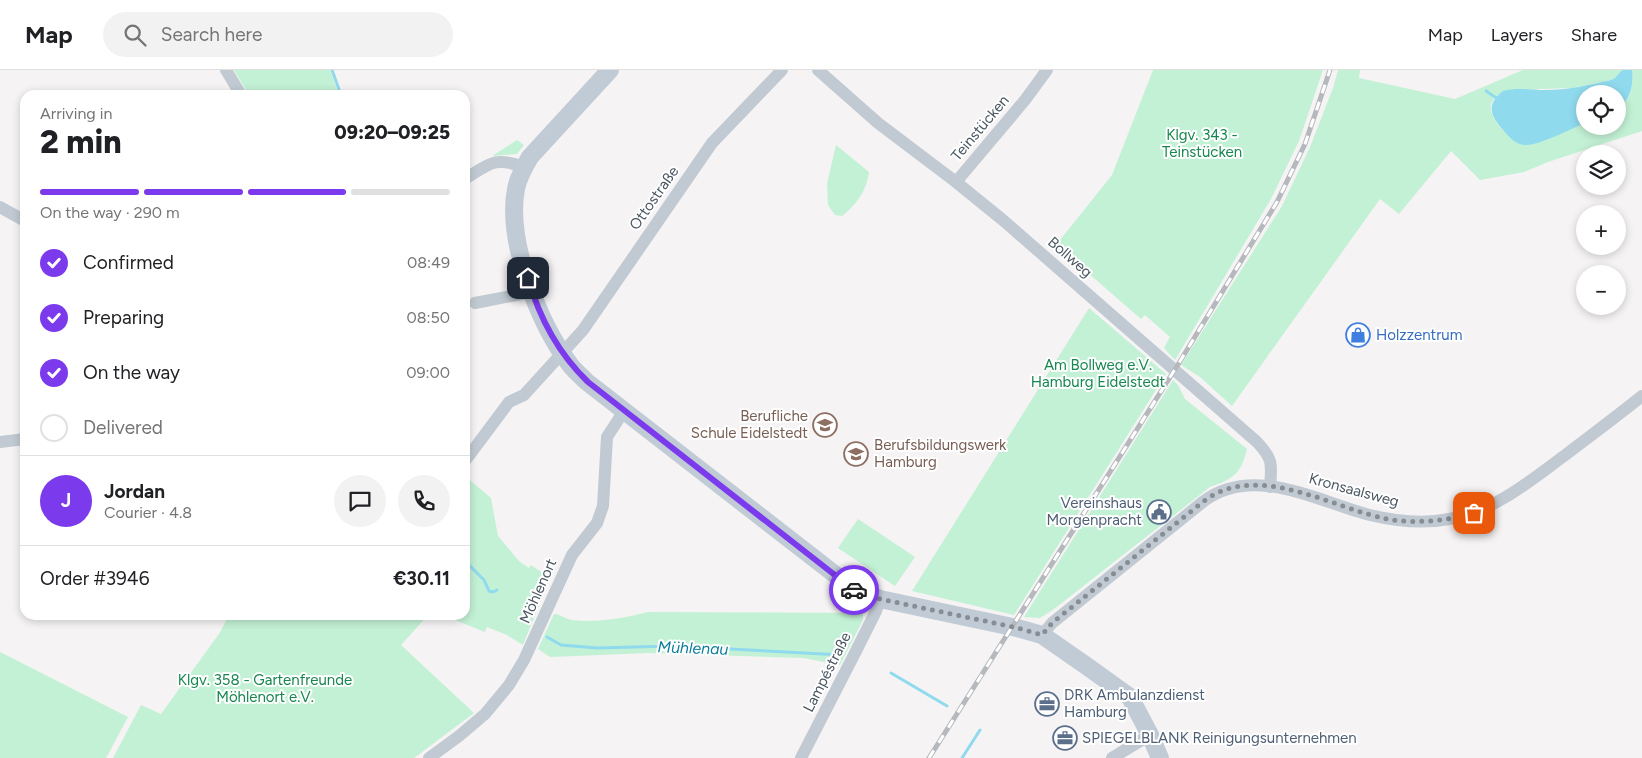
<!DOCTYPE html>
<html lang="en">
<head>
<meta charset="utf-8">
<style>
  :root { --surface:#fff; --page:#f2f2f2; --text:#202124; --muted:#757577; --line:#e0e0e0; --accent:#7c3aed }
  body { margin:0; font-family:Figtree,sans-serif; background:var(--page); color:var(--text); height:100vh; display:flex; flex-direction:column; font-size:19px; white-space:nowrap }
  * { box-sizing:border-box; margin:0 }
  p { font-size:16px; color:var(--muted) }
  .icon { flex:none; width:28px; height:28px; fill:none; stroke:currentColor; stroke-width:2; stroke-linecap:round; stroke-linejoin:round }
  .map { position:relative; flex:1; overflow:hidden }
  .drawer { position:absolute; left:20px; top:20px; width:450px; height:530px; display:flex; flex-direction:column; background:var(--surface); border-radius:15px; box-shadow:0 2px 8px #0003 }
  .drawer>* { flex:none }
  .buttons { position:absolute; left:1576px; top:15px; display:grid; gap:10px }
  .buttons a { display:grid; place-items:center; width:50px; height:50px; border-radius:50%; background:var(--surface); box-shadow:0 2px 8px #0003; font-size:25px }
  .pin { position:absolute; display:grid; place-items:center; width:42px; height:42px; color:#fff; margin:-21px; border-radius:10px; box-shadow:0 2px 8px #0006 }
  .courier { position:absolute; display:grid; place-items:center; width:50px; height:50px; margin:-25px; border:4px solid #7c3aed; border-radius:50%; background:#fff; color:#222; box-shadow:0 1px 6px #0007 }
  .overview em { font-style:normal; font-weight:800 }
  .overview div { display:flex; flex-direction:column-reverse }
  .overview { display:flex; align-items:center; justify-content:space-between; height:85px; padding:0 20px }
  h1 { font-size:32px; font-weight:800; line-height:38px }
  .bar { display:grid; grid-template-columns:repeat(4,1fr); gap:8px 5px; align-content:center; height:60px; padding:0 20px }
  .bar i { height:6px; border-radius:4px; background:var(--line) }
  .bar .active { background:var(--accent) }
  .bar p { grid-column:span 4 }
  .line { display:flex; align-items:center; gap:12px; padding:0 20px; border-top:1px solid var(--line) }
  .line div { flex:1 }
  .round { display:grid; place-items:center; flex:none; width:52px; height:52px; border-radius:26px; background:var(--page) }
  ol { padding:0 20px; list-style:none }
  li { display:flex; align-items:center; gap:15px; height:55px }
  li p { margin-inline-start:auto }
  li .icon { padding:5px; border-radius:50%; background:var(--accent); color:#fff; stroke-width:4 }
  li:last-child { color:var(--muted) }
  li i { width:28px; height:28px; border:2px solid var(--line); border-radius:50% }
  header { display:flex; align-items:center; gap:30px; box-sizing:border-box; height:70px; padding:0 25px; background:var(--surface); border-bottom:1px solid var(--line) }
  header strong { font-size:24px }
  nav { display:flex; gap:28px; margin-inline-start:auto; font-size:18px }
  .search { width:350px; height:45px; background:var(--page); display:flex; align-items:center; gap:12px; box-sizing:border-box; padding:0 18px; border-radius:28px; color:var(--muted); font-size:19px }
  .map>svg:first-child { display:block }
  .green { fill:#c3f1d5 }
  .water { fill:#90daee }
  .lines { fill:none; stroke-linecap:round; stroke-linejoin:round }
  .stream { stroke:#90daee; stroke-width:3 }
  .street { stroke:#c1cad2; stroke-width:12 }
  .secondary { stroke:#c1cbd6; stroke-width:18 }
  .rail-casing { stroke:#b5b8bd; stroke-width:5 }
  .rail { stroke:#fff; stroke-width:3; stroke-dasharray:9; stroke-linecap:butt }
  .done { stroke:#868d94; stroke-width:5; stroke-dasharray:0 9 }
  .route { stroke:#7c3aed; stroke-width:6 }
  .labels { text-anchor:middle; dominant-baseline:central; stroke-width:4; stroke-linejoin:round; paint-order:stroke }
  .street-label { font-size:15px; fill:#4a5661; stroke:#fff }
  .park-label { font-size:15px; fill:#17864f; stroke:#fff }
  .shop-label { font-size:15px; fill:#366cbe; stroke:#fff; text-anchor:start }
  .education-label { font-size:15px; fill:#785e54; stroke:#fff; text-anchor:end }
  .service-label { font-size:15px; fill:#4e5e75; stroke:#fff; text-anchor:start }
  .water-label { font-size:16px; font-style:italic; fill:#0c7c9b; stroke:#fff }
</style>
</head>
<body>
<header>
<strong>Map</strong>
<div class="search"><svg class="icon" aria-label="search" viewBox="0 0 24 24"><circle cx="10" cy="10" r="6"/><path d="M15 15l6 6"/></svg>Search here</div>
<nav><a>Map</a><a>Layers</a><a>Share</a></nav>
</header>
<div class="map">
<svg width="1642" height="688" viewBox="0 0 1642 688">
  <rect width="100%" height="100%" fill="#f5f3f3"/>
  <g class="green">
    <path d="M234,0H330L339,25H249Z"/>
    <path d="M1153,0H1323L1299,71L1271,129L1175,290L1164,278L1170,267L1145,245L1141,249L1056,175L1112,105Z"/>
    <path d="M1338,0H1360L1359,8L1455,29L1523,0H1622L1615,8L1611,10L1573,18L1508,20C1501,23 1493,27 1491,35C1488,49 1513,75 1527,74C1543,73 1570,59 1585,53V56H1618V39C1630,30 1634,15 1632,0H1642V61L1548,92L1524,102L1480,110L1451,81L1399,144L1380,129L1232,336L1200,307L1181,295L1282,136L1310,77L1333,18Z"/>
    <path d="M517,70L524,75L517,84L492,86Z"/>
    <path d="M836,75L869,102C867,120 856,135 842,146L835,145L828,135L827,114Z"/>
    <path d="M1089,238L1166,304L1014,545L912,521Z"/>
    <path d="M1173,310L1178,315L1185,329L1247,379C1241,404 1233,409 1210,417L1054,539L1040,548L1024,547Z"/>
    <path d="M465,406L491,428L498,466L519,491L529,498L531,495L550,508L523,575L507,565L487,557L485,562L442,545H465Z"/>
    <path d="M858,449L915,487L895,516L838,478Z"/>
    <path d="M648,542L863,543V550L840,595L803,588L649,583L550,587L538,579L554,544C560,544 566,549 572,550C598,553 624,548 648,542Z"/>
    <path d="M229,545H428L401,575L474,643L414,688H113L141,635L161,644L219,564Z"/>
    <path d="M0,582L128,647L106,688H0Z"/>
  </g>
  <path class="water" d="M1622,0H1632C1634,15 1630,30 1618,39V24H1585V53C1571,59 1540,75 1526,75C1516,75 1509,67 1503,60C1491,46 1485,35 1503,21C1516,17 1532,20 1545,20C1568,20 1589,15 1611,10L1615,8Z"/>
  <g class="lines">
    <g class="stream">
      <path d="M332,0L341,25"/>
      <path d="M1486,21L1498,29"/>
      <path d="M465,491L484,510L489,521L493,522L497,520"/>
      <path d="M547,567L561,575L597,578L672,576L842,585"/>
      <path d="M891,603L947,636"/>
      <path d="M962,688L980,660"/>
    </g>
    <g class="street">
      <path d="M226,0L241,25"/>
      <path d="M818,0L878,53L956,112L1004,151L1257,372C1273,389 1272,394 1270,417"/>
      <path d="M465,109C489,94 495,86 523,97"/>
      <path d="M956,112L1025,30L1047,0"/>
      <path d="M0,137L25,151"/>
      <path d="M475,233L532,222"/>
      <path d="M0,372L25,369"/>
      <path d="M465,391L509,332L524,325L583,260L712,73L782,0"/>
      <path d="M1042,565L1052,553L1204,431C1254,394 1319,432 1370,445C1395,451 1424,454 1449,449C1493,442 1530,411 1564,386C1590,366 1616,347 1642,326"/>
      <path d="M429,688L459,666L485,644L509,615L524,590L572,485L597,453L603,436L607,367L624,341"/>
      <path d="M801,688L855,583L876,541L880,529"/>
      <path d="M1112,688L1150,665"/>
    </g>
    <path class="secondary" d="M610,0L530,87C524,97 518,108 516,119C506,171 539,254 571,296C576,302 582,307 587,312L855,520L880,529L1017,558L1042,565L1088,597L1130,627L1150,665L1160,688"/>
    <g class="rail-casing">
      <path id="rail" d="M929,688L1179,293L1277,132L1305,74L1330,0"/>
    </g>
    <use href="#rail" class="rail"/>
  </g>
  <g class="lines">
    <path class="done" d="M854,520L880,529L1018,558L1042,565L1052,553L1204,431C1257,391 1332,438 1387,449C1416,454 1446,451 1474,443"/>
    <path class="route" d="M528,208C539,247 559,284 588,312L854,520"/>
  </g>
  <defs>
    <g id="shop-ring" transform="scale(1.25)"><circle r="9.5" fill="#fff" stroke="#3f7fe0" stroke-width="1.5"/><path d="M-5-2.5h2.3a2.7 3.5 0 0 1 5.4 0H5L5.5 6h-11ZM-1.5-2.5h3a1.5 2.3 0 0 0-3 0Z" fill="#3f7fe0"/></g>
    <g id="school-ring" transform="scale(1.25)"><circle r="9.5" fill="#fff" stroke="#8d6e63" stroke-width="1.5"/><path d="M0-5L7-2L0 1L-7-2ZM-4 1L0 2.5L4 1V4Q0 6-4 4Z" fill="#8d6e63"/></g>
    <g id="civic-ring" transform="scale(1.25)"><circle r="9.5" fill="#fff" stroke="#5c6f8a" stroke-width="1.5"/><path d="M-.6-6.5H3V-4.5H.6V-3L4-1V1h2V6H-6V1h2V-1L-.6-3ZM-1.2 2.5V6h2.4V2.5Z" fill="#5c6f8a"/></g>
    <g id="office-ring" transform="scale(1.25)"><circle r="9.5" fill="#fff" stroke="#5c6f8a" stroke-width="1.5"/><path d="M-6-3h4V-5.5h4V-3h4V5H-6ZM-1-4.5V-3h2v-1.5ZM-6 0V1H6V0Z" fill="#5c6f8a"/></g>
  </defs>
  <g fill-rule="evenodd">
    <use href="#shop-ring" x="1358" y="265"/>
    <use href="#school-ring" x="825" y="355"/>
    <use href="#school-ring" x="856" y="384"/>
    <use href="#civic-ring" x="1159" y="442"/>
    <use href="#office-ring" x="1047" y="634"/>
    <use href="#office-ring" x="1065" y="668"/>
  </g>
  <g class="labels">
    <g class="street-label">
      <text transform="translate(980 58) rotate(-50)">Teinstücken</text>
      <text transform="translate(654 128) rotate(-55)">Ottostraße</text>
      <text transform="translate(1070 187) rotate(41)">Bollweg</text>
      <text transform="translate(1354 420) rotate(15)">Kronsaalsweg</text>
      <text transform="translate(538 521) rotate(-66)">Möhlenort</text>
      <text transform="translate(827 602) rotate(-63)">Lampéstraße</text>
    </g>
    <g class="park-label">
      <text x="1202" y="65">Klgv. 343 -<tspan x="1202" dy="17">Teinstücken</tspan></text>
      <text x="1098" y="295">Am Bollweg e.V.<tspan x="1098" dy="17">Hamburg Eidelstedt</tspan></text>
      <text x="265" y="610">Klgv. 358 - Gartenfreunde<tspan x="265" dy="17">Möhlenort e.V.</tspan></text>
    </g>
    <g class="shop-label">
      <text x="1376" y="265">Holzzentrum</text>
    </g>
    <g class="education-label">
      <text x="808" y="346">Berufliche<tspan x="808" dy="17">Schule Eidelstedt</tspan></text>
      <text x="874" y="375" text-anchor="start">Berufsbildungswerk<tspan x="874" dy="17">Hamburg</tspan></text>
    </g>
    <g class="service-label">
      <text x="1142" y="433" text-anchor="end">Vereinshaus<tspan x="1142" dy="17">Morgenpracht</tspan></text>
      <text x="1064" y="625">DRK Ambulanzdienst<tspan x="1064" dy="17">Hamburg</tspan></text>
      <text x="1082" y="668">SPIEGELBLANK Reinigungsunternehmen</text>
    </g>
    <g class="water-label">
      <text transform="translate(693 578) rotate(2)">Mühlenau</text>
    </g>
  </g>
</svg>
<div class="buttons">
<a><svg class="icon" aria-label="locate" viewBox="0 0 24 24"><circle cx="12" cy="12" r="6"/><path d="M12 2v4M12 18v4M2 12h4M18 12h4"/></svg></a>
<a><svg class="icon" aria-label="layers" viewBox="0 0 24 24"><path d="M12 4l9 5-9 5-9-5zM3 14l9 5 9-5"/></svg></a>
<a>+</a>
<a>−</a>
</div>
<div class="pin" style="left:1474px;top:443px;background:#ea580c"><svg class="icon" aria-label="bag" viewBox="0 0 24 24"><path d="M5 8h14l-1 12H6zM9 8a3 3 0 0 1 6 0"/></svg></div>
<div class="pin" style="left:528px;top:208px;background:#1f2937"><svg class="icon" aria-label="home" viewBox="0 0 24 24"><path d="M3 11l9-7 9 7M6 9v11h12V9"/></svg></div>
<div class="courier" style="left:854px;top:520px"><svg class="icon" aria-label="car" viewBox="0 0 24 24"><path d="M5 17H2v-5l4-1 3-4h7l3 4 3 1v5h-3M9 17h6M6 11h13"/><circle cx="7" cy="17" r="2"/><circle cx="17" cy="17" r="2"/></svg></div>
<section class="drawer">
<div class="overview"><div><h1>2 min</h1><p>Arriving in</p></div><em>09:20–09:25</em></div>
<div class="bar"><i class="active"></i><i class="active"></i><i class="active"></i><i></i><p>On the way · 290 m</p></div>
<ol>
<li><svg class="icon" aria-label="check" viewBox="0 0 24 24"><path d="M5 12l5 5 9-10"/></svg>Confirmed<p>08:49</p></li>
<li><svg class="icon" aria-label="check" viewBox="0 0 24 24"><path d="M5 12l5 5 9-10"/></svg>Preparing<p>08:50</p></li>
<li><svg class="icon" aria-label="check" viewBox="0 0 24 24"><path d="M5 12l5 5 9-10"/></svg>On the way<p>09:00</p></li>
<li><i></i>Delivered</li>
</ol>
<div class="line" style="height:90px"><b class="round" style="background:var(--accent);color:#fff">J</b><div><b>Jordan</b><p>Courier · 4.8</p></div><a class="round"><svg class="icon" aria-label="chat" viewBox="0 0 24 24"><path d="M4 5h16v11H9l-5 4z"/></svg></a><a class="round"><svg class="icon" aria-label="phone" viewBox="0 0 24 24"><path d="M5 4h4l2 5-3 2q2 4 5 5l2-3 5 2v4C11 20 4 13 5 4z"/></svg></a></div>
<div class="line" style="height:65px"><div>Order #3946</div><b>€30.11</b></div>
</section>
</div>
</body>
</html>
